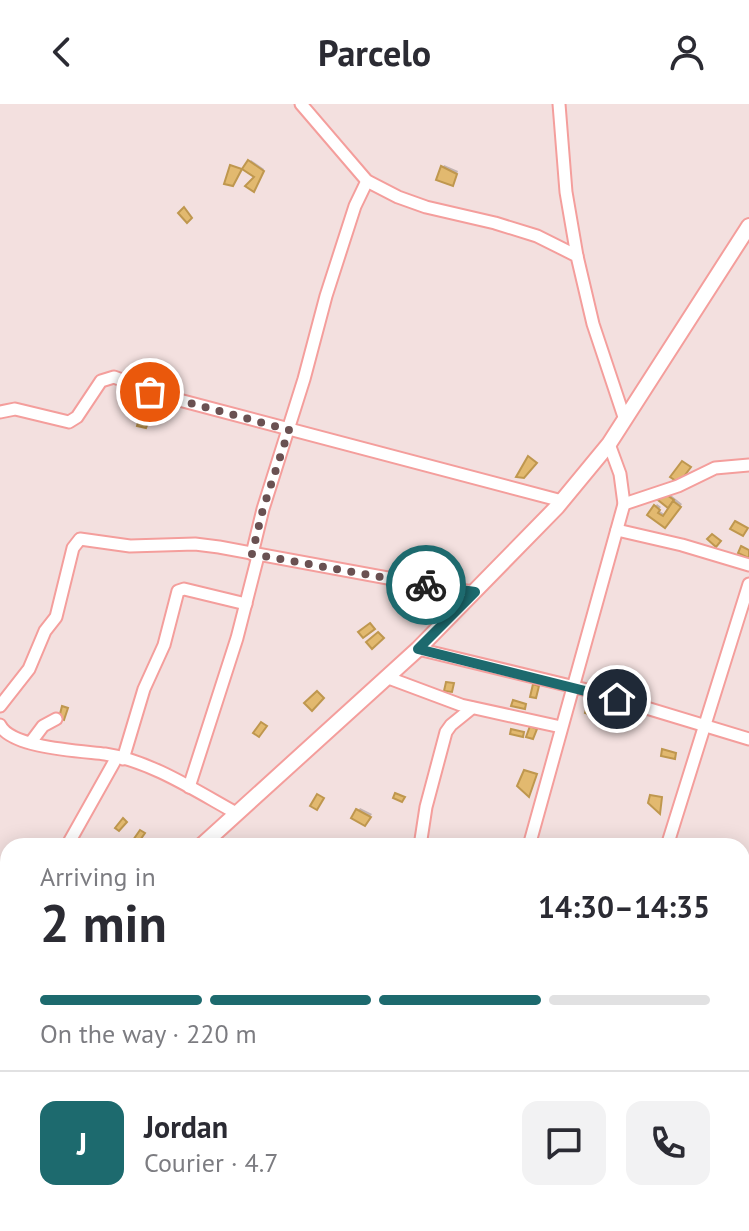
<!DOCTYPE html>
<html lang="en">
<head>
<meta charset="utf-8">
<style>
  :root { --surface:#fff; --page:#f2f2f3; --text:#2b2b33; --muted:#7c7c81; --line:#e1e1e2; --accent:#1d6a6e }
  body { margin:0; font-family:"PT Sans",sans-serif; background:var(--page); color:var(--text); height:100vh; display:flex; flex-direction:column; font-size:30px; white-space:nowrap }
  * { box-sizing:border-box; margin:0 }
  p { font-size:26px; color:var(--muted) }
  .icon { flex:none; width:44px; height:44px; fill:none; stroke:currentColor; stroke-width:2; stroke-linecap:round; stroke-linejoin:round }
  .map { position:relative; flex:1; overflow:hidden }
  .details { position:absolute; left:0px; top:734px; width:750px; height:394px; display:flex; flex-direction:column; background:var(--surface); border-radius:24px 24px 0 0; box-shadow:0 4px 20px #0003 }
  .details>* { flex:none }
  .pin { position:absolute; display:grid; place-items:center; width:68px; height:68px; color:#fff; margin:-34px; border:4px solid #fff; border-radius:50%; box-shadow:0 2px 8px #0007 }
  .courier { position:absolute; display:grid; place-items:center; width:80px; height:80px; margin:-40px; border:6px solid #1d6a6e; border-radius:50%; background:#fff; color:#222; box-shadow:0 2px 10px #0007 }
  .summary em { font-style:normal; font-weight:800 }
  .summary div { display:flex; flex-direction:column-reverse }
  .summary { display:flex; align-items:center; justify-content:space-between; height:136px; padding:0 40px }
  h1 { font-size:52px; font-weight:800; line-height:60px }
  .bar { display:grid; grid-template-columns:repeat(4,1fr); gap:12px 8px; align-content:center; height:96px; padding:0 40px }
  .bar i { height:10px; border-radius:6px; background:var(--line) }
  .bar .active { background:var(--accent) }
  .bar p { grid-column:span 4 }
  .line { display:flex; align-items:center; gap:20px; padding:0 40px; border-top:2px solid var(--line) }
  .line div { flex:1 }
  .round { display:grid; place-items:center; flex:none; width:84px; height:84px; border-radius:16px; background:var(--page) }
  header { display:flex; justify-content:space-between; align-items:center; height:104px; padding:0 40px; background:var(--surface); font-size:36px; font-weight:800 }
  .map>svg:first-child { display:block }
  .shadow { fill:#0003 }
  .building { fill:#e2b96f; stroke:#bf974e; stroke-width:2 }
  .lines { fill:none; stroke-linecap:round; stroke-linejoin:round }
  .minor-casing { stroke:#f49e9c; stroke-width:15 }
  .secondary-casing { stroke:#f49e9c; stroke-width:18 }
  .minor { stroke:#fff; stroke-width:11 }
  .secondary { stroke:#fff; stroke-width:14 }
  .done { stroke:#6a5152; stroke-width:8; stroke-dasharray:0 14.4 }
  .route { stroke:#1d6a6e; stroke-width:10 }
</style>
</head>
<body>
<header><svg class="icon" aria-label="back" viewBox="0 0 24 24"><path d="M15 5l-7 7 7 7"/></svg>Parcelo<svg class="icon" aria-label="person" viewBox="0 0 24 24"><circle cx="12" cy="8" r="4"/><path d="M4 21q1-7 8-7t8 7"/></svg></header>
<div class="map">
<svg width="749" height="1127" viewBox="0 0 749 1127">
  <rect width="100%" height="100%" fill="#f3e0df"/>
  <g class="shadow">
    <path d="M251,56L264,65L256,84L257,73L242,63L245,64Z"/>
    <path d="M444,61L458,67L454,78L443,63Z"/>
    <path d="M667,388L682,400L665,422L649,411L657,400L661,403L658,406L666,411L671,404L661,396Z"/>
    <path d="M360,704L372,710L367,717L354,713Z"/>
  </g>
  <g class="building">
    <path d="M248,56L264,67L254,88L245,82L254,73L242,65Z"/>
    <path d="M230,61L242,65L233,82L224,80Z"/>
    <path d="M441,62L457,70L453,82L436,76Z"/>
    <path d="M184,103L192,114L187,119L178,109Z"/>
    <path d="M143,300L154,303L146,324L137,322Z"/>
    <path d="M528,352L537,359L524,374L516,373Z"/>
    <path d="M682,357L691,363L679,379L670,373Z"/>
    <path d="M664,389L674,396L668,404L658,396Z"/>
    <path d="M673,397L681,403L665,424L647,411L654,401L660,406L658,409L663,412Z"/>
    <path d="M735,417L748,424L743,432L730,425Z"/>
    <path d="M712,430L721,437L716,443L707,435Z"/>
    <path d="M741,442L749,446V454L738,449Z"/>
    <path d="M370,519L375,525L363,534L358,528Z"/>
    <path d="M378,528L384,534L372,545L366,538Z"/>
    <path d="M446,578L454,579L452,588L444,587Z"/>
    <path d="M533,580L539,582L536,594L530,593Z"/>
    <path d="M317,587L324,594L312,607L304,599Z"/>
    <path d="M513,596L526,600L525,605L511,602Z"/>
    <path d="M62,602L68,604L64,616L59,614Z"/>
    <path d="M587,603L598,606L596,613L585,609Z"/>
    <path d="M261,618L267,622L259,633L253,629Z"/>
    <path d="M530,622L537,625L533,635L526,633Z"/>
    <path d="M511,625L524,628L523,633L510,630Z"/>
    <path d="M662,645L676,649L675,655L661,652Z"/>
    <path d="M524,666L537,670L529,693L517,682Z"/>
    <path d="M395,689L405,693L402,698L393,694Z"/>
    <path d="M317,690L324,694L317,706L310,702Z"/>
    <path d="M650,691L662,693L660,710L648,699Z"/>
    <path d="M356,705L371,713L365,722L351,714Z"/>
    <path d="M123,714L127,718L119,727L115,724Z"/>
    <path d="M140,726L145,729L136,742L131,739Z"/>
    <path d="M514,1120H525L523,1127H512Z"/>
  </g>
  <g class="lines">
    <g class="minor-casing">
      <g id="minor">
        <path d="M301,0L367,77L398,93L426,103L495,119L537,132L577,152L593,220L624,313"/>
        <path d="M559,0L566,88L577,152"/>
        <path d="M0,308L15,305L69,318L77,313L101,277L114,273L164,292L562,397"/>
        <path d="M624,400L678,382L715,364L749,361"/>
        <path d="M617,426L682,441L749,461"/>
        <path d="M252,450L263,405L304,275L326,192L355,102L367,77"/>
        <path d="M418,545L587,586L749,635"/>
        <path d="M386,573L461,601L561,623"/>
        <path d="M0,602L29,565L45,527L56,513L73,444L80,435L130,442L195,440L219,443L442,484L475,488"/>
        <path d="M0,621C11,644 81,647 105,650C151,657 196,687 236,709"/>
        <path d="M31,638L43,622L56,615"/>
        <path d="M123,655L144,585L164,541L178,487L184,485L246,500"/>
        <path d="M189,683L237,534L258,452"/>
        <path d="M210,734L221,742"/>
        <path d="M67,742L117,653"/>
        <path d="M420,742L426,703L446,628L451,621L472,604"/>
        <path d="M529,742L624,400L620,370L609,340"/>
        <path d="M667,742L749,480"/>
        <path d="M0,768L8,767"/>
        <path d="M742,770L749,771"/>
        <path d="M0,800L8,795"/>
        <path d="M742,897L749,872"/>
        <path d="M0,1047L8,1051"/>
        <path d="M127,1120L134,1127"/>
        <path d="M560,1120V1127"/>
        <path d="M617,1120L644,1127"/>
        <path d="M0,1124L7,1127"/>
        <path d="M211,1127L214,1120"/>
        <path d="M270,1127L275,1120"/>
        <path d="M425,1127L426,1120"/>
        <path d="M693,1127L694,1120"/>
      </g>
    </g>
    <g class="secondary-casing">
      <g id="secondary">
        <path d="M201,742L418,545L557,403L609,340L749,122"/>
        <path d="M0,1034L8,1020"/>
      </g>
    </g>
    <use href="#minor" class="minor"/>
    <use href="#secondary" class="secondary"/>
  </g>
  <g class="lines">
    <path class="done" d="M150,288L289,326L263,405L252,450L426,481"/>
    <path class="route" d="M426,481L475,488L418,545L617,595"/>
  </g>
</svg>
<div class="pin" style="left:150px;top:288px;background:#ea580c"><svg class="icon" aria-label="bag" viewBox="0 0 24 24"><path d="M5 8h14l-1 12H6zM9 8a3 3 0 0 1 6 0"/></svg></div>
<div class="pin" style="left:617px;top:595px;background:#1f2937"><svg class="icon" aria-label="home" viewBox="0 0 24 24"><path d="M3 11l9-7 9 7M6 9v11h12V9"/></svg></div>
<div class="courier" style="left:426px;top:481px"><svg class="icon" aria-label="bike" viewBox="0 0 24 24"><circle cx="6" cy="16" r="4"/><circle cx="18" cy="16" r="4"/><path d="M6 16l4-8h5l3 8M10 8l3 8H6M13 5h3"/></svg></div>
<section class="details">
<div class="summary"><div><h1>2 min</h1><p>Arriving in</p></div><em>14:30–14:35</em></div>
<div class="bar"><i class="active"></i><i class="active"></i><i class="active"></i><i></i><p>On the way · 220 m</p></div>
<div class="line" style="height:144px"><b class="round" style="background:var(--accent);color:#fff">J</b><div><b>Jordan</b><p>Courier · 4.7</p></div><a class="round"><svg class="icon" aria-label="chat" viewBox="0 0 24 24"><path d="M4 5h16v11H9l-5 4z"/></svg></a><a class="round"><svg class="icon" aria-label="phone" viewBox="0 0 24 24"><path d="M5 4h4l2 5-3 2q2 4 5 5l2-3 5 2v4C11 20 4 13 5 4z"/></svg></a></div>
</section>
</div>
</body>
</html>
